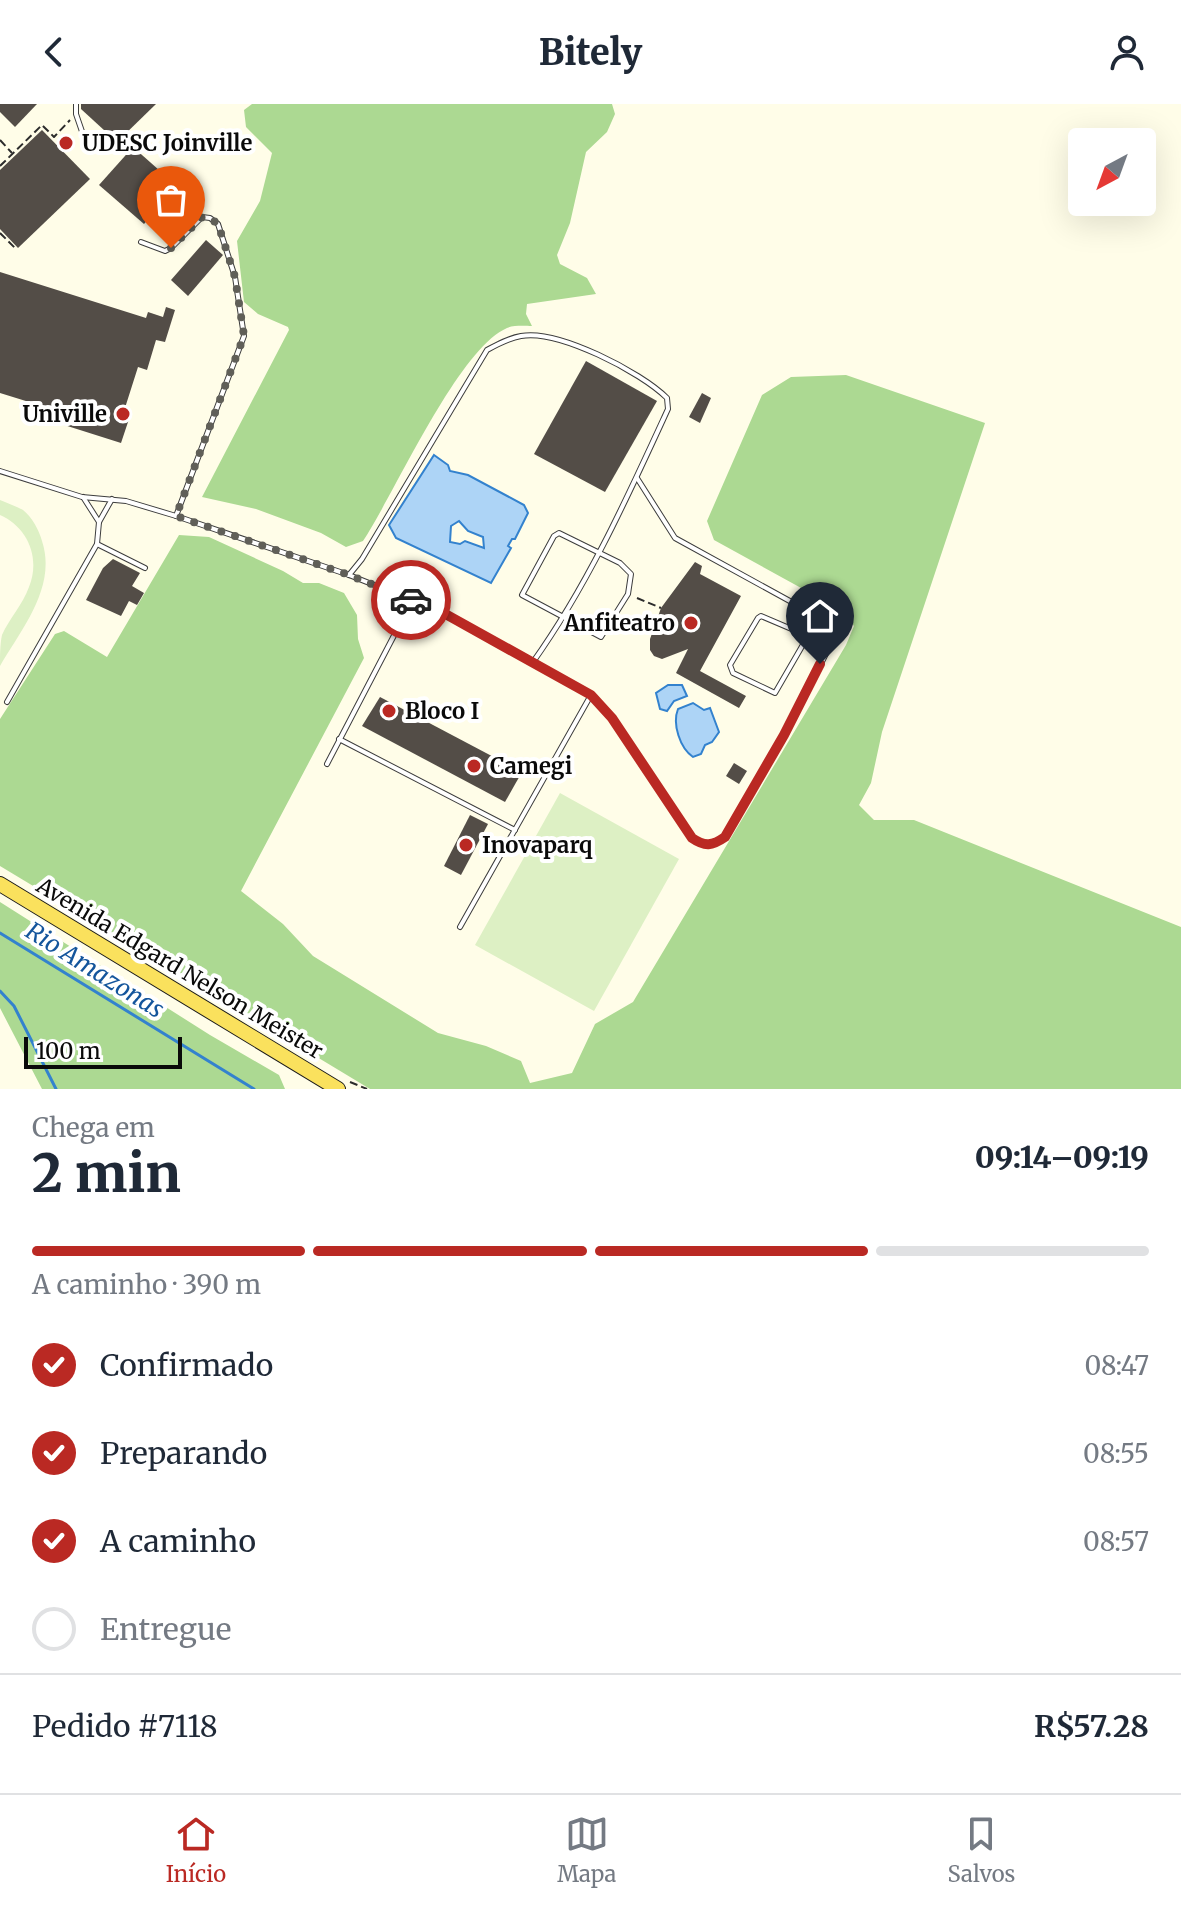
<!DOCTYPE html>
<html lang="pt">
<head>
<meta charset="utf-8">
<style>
  :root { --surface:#fff; --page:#f6f6f7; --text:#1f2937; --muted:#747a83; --line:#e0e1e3; --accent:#ba2923 }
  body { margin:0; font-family:Merriweather,serif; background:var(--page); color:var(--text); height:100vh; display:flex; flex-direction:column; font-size:30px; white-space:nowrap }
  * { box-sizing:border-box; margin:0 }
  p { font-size:26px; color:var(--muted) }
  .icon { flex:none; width:44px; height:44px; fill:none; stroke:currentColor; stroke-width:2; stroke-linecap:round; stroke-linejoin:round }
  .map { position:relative; height:985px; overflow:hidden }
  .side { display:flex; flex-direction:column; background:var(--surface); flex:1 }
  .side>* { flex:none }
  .needle { width:52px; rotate:221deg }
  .controls { position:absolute; left:1068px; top:24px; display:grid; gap:16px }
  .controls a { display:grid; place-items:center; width:88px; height:88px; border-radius:8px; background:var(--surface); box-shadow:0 8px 32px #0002; font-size:40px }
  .scale { position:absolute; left:24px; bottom:20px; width:158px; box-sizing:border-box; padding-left:8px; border:4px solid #0a0a0a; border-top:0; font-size:22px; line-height:28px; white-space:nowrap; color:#0a0a0a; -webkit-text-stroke:6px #fff; paint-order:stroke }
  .pin { position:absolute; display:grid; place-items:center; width:68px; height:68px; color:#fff; margin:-82px -34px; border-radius:50% 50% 50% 0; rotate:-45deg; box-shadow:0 0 8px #0007 }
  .pin .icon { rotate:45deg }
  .courier { position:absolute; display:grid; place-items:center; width:80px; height:80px; margin:-40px; border:6px solid #ba2923; border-radius:50%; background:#fff; color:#222; box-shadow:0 2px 10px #0007 }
  .summary em { font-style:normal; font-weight:800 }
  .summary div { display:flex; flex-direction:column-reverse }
  .summary { display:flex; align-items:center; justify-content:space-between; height:136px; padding:0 32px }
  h1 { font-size:52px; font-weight:800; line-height:60px }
  .bar { display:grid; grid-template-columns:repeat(4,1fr); gap:12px 8px; align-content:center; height:96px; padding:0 32px }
  .bar i { height:10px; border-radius:6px; background:var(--line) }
  .bar .current { background:var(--accent) }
  .bar p { grid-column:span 4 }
  .line { display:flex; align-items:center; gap:20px; padding:0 32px; border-top:2px solid var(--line) }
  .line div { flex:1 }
  ol { padding:0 32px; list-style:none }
  li { display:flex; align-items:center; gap:24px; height:88px }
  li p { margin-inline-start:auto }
  li .icon { padding:8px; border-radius:50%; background:var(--accent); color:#fff; stroke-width:4 }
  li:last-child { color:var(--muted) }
  li i { width:44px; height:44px; border:4px solid var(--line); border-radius:50% }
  header { display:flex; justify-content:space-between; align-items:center; height:104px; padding:0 32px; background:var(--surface); font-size:36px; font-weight:800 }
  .dock { display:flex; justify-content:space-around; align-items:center; height:112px; border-top:2px solid var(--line); background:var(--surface); font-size:22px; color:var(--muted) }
  .dock a { display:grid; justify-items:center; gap:4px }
  .dock .current { color:var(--accent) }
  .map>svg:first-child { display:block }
  .forest { fill:#acd992 }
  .pitch { fill:#ddf0c4 }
  .water { fill:#add4f6; stroke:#3382ce; stroke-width:2; fill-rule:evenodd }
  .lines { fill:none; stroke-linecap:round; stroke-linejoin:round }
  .stream { stroke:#3382ce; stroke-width:3 }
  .building { fill:#534d47 }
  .service-casing { stroke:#3d3d3d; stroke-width:6 }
  .primary-casing { stroke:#1b1b1b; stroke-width:16 }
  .path { stroke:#2c2c2c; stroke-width:2; stroke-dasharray:8 4; stroke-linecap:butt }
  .service { stroke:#fff; stroke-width:4 }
  .primary { stroke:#fae15d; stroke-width:14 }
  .done { stroke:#605f58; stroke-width:8; stroke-dasharray:0 14.4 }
  .route { stroke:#ba2923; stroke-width:10 }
  .poi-dot { fill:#ba2923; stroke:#fff; stroke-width:3 }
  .labels { text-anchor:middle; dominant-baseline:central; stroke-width:8; stroke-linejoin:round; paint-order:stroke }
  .poi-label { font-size:22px; font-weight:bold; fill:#0a0a0a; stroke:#fff; text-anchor:start }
  .street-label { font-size:22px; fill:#0a0a0a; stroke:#fff }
  .water-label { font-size:24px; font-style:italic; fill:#14559c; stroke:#fff }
</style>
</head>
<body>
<header><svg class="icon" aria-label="back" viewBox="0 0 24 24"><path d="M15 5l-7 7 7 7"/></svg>Bitely<svg class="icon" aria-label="person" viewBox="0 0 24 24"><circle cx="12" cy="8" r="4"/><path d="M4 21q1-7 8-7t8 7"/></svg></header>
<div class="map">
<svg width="1181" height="985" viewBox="0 0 1181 985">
  <rect width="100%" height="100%" fill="#fffde8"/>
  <g class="forest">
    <path d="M252,0H612L615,10L607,28L586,48L570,119L557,151L560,160L587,174L596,190L527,200L526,210L532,222C525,222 514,221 507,224C458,245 395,389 363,437L346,443L321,429L256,405L202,393L289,226L288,223L258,210L244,198L237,137L260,97L272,49L246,23L244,6Z"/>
    <path d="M846,271L985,319L882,628L871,679L859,701L874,716H914L1181,823V985H370L0,762V615L55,530L64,527L107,553L179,431L209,433L283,467L303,479H319L344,489L357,511L358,535L364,554L241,787L283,820L313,852L438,929L486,942L521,957L530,979L572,969L595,920L633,898L846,541L854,522L843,507L714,436L707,417L762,291L791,273Z"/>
    <path d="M0,798L210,931L279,971L285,985H42L0,904Z"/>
  </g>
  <g class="pitch">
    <path d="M0,396C7,399 16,402 23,406C32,413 39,426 42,437C57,483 22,524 0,562C0,552 0,540 2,531C9,515 23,500 29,483C41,453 27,423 0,411Z"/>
    <path d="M560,689L679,755L594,907L475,841Z"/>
  </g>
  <g class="water">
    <path d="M434,351L448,361L450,367L468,371L524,401L528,409L515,435H512L508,442L511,444L491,479L396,434L389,421ZM459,417L468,427L483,433L484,444L465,437L460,440L450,438L451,422Z"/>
    <path d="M668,581H682L687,592L674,597L667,607L660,605L656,589Z"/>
    <path d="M693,599L704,606L710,604L719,628L712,638L705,641L701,650L693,653C680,644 672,620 678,605Z"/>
  </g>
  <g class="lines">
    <g class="stream">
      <path d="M0,829L254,985"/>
      <path d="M0,887L14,902L56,985"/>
    </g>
  </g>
  <g class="building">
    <path d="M0,0H37L15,23L0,8Z"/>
    <path d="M81,0H156L117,38L81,5Z"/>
    <path d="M42,26L90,75L18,144L0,125V66Z"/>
    <path d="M133,43L177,82L144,120L99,81Z"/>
    <path d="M206,136L223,151L188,192L171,176Z"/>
    <path d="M0,168L146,214L148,208L163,213L166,203L175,206L165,238L156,236L147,266L138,263L124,307L131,309L121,339L39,313L42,302L0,289Z"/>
    <path d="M586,257L657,297L605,388L534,350Z"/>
    <path d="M702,289L711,294L700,319L689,313Z"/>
    <path d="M113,455L140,469L132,482L144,489L137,501L129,497L121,512L86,496L103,464Z"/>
    <path d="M695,458L702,462L700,470L741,492L700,567L746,592L739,604L676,569L688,545L662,555L654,552L650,546V535L661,504Z"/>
    <path d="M380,593L522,668L505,698L362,622Z"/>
    <path d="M734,659L747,667L739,680L726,672Z"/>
    <path d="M470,711L488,720L461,771L444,762Z"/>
  </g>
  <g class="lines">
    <g class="service-casing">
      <g id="service">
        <path d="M76,0V10L87,42"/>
        <path d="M141,138L165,147L171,144L202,113L210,114L218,120L235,173L244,232L176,412"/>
        <path d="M0,367L82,393L126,397L176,412L349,471L440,507L591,591L612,614L692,734C705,743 712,742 725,733L784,631L830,542L808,532"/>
        <path d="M637,374L675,434L828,518L835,529L830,542"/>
        <path d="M83,393L99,418"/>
        <path d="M559,429L620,459L631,470L628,490L601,533L522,491L554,432Z"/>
        <path d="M97,440L145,464"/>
        <path d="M349,471L362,455L487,246C498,240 509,234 521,232C558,225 641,268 667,294L668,305C628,392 588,481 533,558"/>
        <path d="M761,512L808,532L775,589L733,569L730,561L758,514Z"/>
        <path d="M7,598L97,440L99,418L112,395"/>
        <path d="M339,635L515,726"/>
        <path d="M327,660L412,497"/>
        <path d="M460,823L591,591"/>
      </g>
    </g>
    <g class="primary-casing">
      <path id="primary" d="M0,780L338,985"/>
    </g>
    <g class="path">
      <path d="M0,36L12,49"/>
      <path d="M0,62L42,21L54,33L70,16"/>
      <path d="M0,129L15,144"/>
      <path d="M637,494L661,504"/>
      <path d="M350,978L367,985"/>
    </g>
    <use href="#service" class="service"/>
    <use href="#primary" class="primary"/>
  </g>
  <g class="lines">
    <path class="done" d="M171,144L202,113L210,114L218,120L235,173L244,232L176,412L349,471L411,496"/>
    <path class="route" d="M411,496L440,507L591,591L612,614L692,734C705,743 712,742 725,733L784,631L820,560"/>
  </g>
  <g class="poi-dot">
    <circle cx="66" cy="39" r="8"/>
    <circle cx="123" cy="310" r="8"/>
    <circle cx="691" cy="519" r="8"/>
    <circle cx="389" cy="607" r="8"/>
    <circle cx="474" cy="662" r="8"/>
    <circle cx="466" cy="741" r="8"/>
  </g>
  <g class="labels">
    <g class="poi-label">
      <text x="82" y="39">UDESC Joinville</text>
      <text x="107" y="310" text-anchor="end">Univille</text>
      <text x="675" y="519" text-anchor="end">Anfiteatro</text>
      <text x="405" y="607">Bloco I</text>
      <text x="490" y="662">Camegi</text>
      <text x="482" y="741">Inovaparq</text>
    </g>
    <g class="street-label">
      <text transform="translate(180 864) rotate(31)">Avenida Edgard Nelson Meister</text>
    </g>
    <g class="water-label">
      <text transform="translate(95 866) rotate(32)">Rio Amazonas</text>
    </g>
  </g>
</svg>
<div class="controls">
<a><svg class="needle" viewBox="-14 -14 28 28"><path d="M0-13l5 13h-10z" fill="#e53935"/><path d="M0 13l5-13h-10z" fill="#747a83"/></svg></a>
</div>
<div class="scale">100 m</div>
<div class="pin" style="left:171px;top:144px;background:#ea580c"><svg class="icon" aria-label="bag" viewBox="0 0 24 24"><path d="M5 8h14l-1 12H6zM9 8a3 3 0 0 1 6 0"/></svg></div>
<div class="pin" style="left:820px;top:560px;background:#1f2937"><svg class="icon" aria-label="home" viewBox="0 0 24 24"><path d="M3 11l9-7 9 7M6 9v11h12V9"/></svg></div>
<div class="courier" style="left:411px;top:496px"><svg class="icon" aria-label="car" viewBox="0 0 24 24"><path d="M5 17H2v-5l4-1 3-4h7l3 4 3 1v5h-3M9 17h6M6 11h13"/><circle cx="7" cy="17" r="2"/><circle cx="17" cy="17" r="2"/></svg></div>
</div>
<section class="side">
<div class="summary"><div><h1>2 min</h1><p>Chega em</p></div><em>09:14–09:19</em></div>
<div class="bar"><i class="current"></i><i class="current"></i><i class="current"></i><i></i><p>A caminho · 390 m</p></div>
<ol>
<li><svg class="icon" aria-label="check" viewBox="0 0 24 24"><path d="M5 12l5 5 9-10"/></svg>Confirmado<p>08:47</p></li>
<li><svg class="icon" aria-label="check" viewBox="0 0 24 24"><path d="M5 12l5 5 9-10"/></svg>Preparando<p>08:55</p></li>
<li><svg class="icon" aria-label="check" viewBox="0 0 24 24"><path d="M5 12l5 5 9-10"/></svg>A caminho<p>08:57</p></li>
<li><i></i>Entregue</li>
</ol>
<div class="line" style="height:104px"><div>Pedido #7118</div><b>R$57.28</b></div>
</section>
<nav class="dock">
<a class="current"><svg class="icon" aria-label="home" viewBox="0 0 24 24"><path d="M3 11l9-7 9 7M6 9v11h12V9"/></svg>Início</a>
<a><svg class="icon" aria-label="map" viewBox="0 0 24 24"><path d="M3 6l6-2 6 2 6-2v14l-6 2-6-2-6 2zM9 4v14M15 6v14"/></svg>Mapa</a>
<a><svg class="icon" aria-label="saved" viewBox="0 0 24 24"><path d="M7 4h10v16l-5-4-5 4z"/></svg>Salvos</a>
</nav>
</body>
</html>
